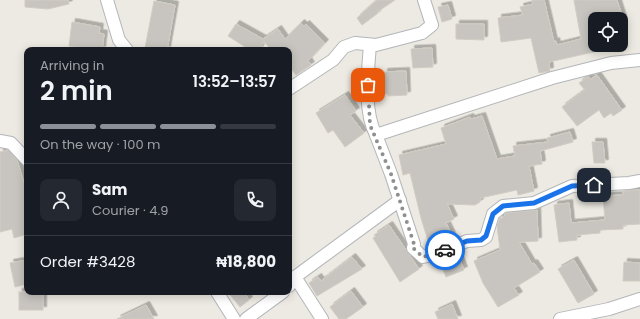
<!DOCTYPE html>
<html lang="en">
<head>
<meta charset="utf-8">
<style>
  :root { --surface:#171b24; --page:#242831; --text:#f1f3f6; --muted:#9ea1a6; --line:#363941; --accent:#8c9099 }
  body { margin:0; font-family:Poppins,sans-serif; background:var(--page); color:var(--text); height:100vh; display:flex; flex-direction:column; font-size:15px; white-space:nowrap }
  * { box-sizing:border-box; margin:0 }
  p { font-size:13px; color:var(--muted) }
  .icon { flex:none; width:22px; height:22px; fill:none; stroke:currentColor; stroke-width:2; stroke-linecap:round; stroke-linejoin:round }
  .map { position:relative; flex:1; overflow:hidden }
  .drawer { position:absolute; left:24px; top:47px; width:268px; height:248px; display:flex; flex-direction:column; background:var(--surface); border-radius:8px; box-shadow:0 2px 10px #0003 }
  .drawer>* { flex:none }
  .controls { position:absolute; left:588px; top:12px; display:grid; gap:8px }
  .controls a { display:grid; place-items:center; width:40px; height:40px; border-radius:8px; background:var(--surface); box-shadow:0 2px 10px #0003; font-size:20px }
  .pin { position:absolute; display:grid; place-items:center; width:34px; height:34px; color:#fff; margin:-17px; border-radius:8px; box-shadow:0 2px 6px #0006 }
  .courier { position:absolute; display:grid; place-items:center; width:40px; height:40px; margin:-20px; border:3px solid #1a73e8; border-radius:50%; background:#fff; color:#222; box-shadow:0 1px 5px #0007 }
  .head em { font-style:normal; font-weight:600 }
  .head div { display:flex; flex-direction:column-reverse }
  .head { display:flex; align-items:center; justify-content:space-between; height:68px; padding:0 16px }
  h1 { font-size:26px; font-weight:600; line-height:30px }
  .bar { display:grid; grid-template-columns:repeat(4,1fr); gap:6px 4px; align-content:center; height:48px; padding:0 16px }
  .bar i { height:5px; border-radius:3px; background:var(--line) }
  .bar .on { background:var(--accent) }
  .bar p { grid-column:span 4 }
  .line { display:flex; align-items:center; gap:10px; padding:0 16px; border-top:1px solid var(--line) }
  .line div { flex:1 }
  .round { display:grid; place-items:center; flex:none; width:42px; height:42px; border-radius:8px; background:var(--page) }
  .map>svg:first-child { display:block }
  .building { fill:#c8c5c0; stroke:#d1ccc2; filter:url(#shadow) }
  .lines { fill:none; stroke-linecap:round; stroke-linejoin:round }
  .minor-casing { stroke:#b3b6b9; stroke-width:14 }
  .minor { stroke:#fff; stroke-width:12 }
  .done { stroke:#8e9090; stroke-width:4; stroke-dasharray:0 7.2 }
  .route { stroke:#1a73e8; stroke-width:5 }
</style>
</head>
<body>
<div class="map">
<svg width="640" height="319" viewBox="0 0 640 319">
  <defs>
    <filter id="shadow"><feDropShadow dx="3.5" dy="-3.5" stdDeviation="0" flood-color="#0004"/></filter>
  </defs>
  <rect width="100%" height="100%" fill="#edeae3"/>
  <g class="building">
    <path d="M25,0H68L69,4L48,9L25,7Z"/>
    <path d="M377,0H395L377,12L378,13L362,25L357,18Z"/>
    <path d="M532,0H544L554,42L556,41L557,45L581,39L574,0H617L623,19H595V28L592,29L598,51L549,62L550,71L539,73L531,38L501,42L498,18L523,15L520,7L533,4Z"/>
    <path d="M154,1L175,5L167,50L145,48Z"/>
    <path d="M448,5L452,19L442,22L438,7Z"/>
    <path d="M72,22L100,27L99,33L104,34L102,50L69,46Z"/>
    <path d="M301,23L304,26L306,24L325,43L308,61L311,65L296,75L289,66V50H271L264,41L259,50H250L228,36L236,24L263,39L278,29L285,39Z"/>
    <path d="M456,24H484V40L456,39Z"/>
    <path d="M432,48L433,67L413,68L411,49Z"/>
    <path d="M406,71L407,95L388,96V94H385L384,72Z"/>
    <path d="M597,75L622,110L613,116L611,113L604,118L599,110L577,126L562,107L585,90L579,83L588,77L591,79Z"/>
    <path d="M345,95L356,111L350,115L364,133L345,147L333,130L328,133L316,113Z"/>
    <path d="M482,116L497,159L515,156L513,146L548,142L547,138L570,132L573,142L540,151L542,164L529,166L534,191L518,195L517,190L480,198V202L475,205L447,204L454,219L446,223L452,236L430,247L421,218L410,173L403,175L399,155L446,144L441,128L470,117L471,119Z"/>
    <path d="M592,142H603L605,163H594Z"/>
    <path d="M8,150L17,160L27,193V234L14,238L12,229L0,232V152Z"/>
    <path d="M640,190V224L623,225V229L600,230V233L577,235V240L559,242L554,205L569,203L571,223L605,220L603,196L623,195V191Z"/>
    <path d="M537,210L538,241L519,242L532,264L534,263L540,272L514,288L519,295L498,307L483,283L474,261L500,250L497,226L500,218H503L506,213Z"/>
    <path d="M389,225L419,269L400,282L373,238L376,236L374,235Z"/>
    <path d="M458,255L464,270L446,277L440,262Z"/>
    <path d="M352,257L362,269L317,296L309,283L318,277L321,281Z"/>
    <path d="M27,260V284L15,287L10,263Z"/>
    <path d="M574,260L594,294L578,303L558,269Z"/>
    <path d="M624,262L640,263V281H623Z"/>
    <path d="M351,291L363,307L346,319H339L330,307Z"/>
    <rect x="19" y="292" width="24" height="18"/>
    <path d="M228,292H244L249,300L240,307Z"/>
    <path d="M452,304L458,319H438L435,312Z"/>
    <path d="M146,305L154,319H117Z"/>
  </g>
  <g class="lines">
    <g class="minor-casing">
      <g id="minor">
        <path d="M107,0L119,40L127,50"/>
        <path d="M370,45C368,71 363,111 376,135L552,78L611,63L640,60"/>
        <path d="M289,89L333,60L344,47L355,43L376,45L422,33L432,25L424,0"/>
        <path d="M376,135L391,174L414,244L413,248L423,257L432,255L467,241L481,240L486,237L493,214L503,206L534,203L572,186L629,183L640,181"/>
        <path d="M0,141L11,143L27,160"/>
        <path d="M295,277L322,319"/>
        <path d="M289,286L295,277L400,200"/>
        <path d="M217,292L234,319"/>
        <path d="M246,319L283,292"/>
        <path d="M560,319L609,309L640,299"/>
      </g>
    </g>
    <use href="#minor" class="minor"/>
  </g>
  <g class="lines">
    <path class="done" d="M368,85L370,125L391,174L414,244L413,248L423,257L445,250"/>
    <path class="route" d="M445,250L467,241L481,240L486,236L493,214L503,206L534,203L572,186L594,185"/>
  </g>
</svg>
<div class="controls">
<a><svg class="icon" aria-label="locate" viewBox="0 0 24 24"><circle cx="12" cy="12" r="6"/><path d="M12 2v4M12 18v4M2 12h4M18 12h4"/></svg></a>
</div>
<div class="pin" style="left:368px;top:85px;background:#ea580c"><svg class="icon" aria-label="bag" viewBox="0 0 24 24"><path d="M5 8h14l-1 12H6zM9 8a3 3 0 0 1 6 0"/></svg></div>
<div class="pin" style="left:594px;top:185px;background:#1f2937"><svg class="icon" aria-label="home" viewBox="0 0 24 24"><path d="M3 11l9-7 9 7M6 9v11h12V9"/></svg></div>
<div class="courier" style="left:445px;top:250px"><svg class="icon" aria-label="car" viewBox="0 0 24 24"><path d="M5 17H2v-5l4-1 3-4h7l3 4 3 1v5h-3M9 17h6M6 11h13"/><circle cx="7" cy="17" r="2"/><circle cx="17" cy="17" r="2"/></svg></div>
<section class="drawer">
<div class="head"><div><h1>2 min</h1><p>Arriving in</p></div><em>13:52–13:57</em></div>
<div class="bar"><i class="on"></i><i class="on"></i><i class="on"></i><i></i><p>On the way · 100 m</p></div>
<div class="line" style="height:72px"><a class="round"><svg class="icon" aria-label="person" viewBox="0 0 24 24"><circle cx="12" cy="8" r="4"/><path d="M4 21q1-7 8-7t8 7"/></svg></a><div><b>Sam</b><p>Courier · 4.9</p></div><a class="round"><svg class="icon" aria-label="phone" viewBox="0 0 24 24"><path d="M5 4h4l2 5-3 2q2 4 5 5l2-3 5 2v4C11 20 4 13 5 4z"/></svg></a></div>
<div class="line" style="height:52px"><div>Order #3428</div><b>₦18,800</b></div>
</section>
</div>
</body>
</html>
